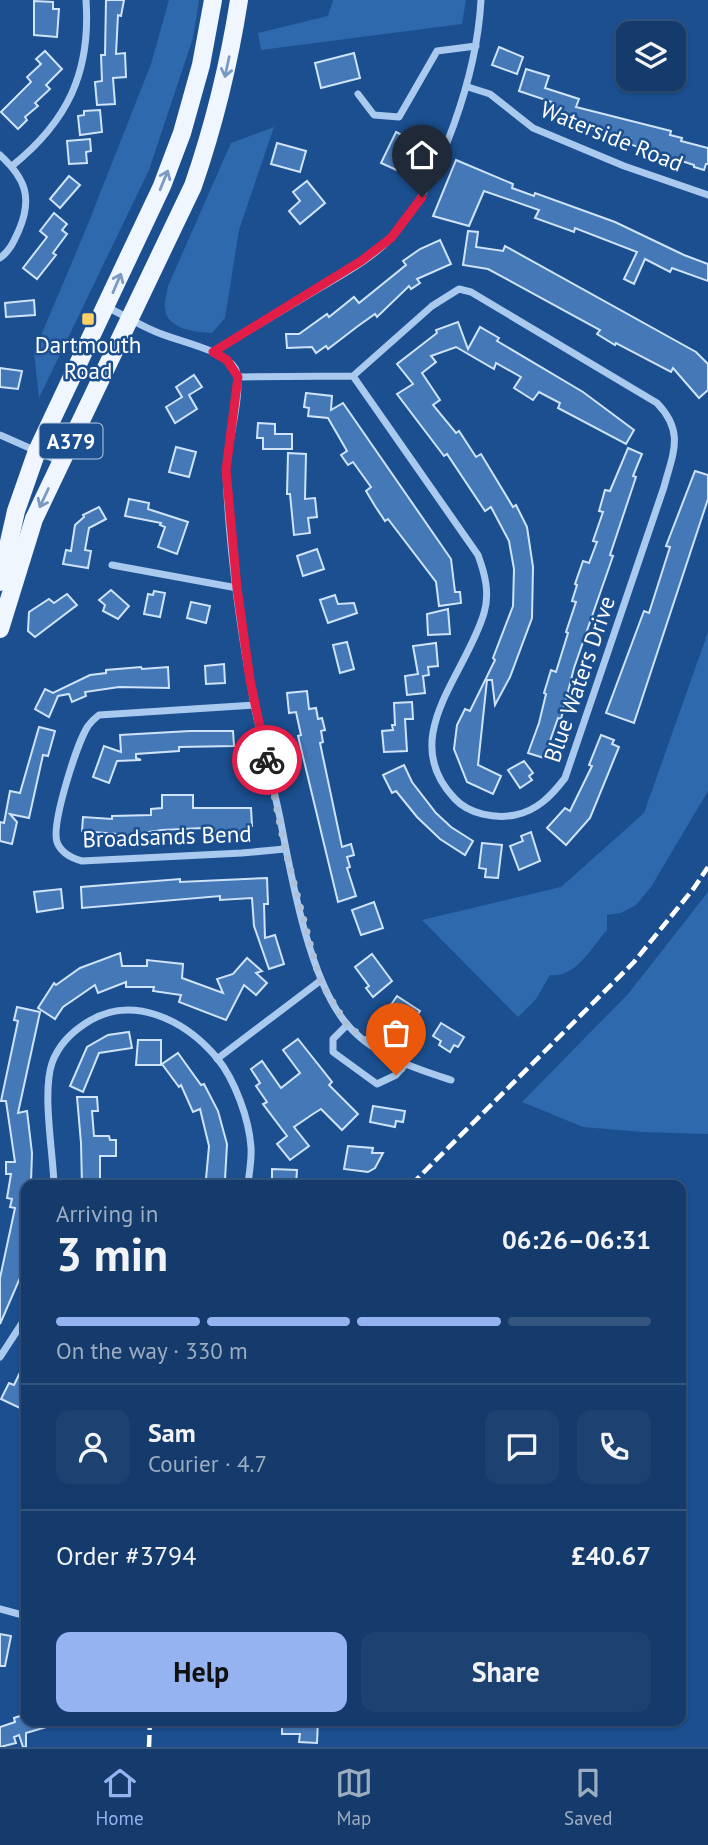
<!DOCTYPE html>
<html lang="en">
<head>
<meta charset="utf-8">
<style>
  :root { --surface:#143b6b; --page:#1d4271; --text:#f1f3f6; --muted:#9dadc1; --line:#33557e; --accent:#95b2f1 }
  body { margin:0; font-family:"PT Sans",sans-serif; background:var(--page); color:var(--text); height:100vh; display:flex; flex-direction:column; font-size:26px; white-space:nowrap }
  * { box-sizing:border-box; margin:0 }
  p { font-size:23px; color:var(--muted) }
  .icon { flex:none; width:38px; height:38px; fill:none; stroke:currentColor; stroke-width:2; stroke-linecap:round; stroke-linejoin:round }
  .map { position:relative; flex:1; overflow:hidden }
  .sheet { position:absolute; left:21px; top:1180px; width:665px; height:546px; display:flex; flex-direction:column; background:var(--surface); border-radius:14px; box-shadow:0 2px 5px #0004,0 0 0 2px var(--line) }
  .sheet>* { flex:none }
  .buttons { position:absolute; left:616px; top:21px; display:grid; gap:14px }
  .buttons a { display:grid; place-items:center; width:70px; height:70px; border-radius:14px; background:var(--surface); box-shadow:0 2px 5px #0004,0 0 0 2px var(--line); font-size:35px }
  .pin { position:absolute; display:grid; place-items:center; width:60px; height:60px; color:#fff; margin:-72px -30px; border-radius:50% 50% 50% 0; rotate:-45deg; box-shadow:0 0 7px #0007 }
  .pin .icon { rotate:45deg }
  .courier { position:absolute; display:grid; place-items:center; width:70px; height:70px; margin:-35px; border:5px solid #e11d48; border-radius:50%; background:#fff; color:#222; box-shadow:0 2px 9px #0007 }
  .summary em { font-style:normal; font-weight:700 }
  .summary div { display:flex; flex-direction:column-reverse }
  .summary { display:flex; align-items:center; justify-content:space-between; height:119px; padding:0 35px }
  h1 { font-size:46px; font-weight:700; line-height:52px }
  .bar { display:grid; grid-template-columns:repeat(4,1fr); gap:10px 7px; align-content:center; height:84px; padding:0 35px }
  .bar i { height:9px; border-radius:5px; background:var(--line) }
  .bar .active { background:var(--accent) }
  .bar p { grid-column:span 4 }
  .line { display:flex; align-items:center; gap:18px; padding:0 35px; border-top:2px solid var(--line) }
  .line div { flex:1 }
  .round { display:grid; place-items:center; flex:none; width:74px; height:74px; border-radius:14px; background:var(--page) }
  .button { display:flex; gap:14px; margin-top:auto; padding:14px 35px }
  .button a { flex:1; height:80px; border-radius:14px; background:var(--accent); color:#111; font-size:28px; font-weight:700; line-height:80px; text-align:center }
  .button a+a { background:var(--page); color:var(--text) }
  .tabs { display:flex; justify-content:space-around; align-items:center; height:98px; border-top:2px solid var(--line); background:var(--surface); font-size:19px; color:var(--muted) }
  .tabs a { display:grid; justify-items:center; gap:4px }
  .tabs .active { color:var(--accent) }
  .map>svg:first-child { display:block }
  .green { fill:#2e69ad }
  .building { fill:#4478b7; stroke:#cfe3fa; stroke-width:2 }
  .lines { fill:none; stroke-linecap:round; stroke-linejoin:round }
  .minor { stroke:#a9c9ee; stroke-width:7 }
  .primary { stroke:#f0f6ff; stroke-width:18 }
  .rail { stroke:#fff; stroke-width:4.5; stroke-dasharray:12 5; stroke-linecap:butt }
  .oneway { stroke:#7b9ac1 }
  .done { stroke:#afc1d8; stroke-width:7; stroke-dasharray:0 12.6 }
  .route { stroke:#e11d48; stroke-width:9 }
  .poi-dot { fill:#ffd166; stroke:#1b4f8f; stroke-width:2.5 }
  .labels { text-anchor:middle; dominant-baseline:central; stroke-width:5; stroke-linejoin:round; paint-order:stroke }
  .shield { fill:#1b4f8f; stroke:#bbcadd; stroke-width:2 }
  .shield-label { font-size:21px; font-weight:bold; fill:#fff }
  .street-label { font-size:23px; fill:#fff; stroke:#1b4f8f }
  .poi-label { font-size:23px; fill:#fff; stroke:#1b4f8f }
</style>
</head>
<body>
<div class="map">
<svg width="708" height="1747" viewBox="0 0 708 1747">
  <rect width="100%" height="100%" fill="#1b4f8f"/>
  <g class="green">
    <path d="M169,0H199L193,38L149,170L39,398L34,352L86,229L151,64Z"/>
    <path d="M333,0H466L462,24L261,50L258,33L328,16Z"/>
    <path d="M274,127L239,230L225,318L212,333C196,332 168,330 165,309C164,302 167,293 168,286L231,143Z"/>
    <path d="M708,632V791L651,887L636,905L621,913L607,915V930C592,947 575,979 550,975L536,999L518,1017L422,920L561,887L644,813Z"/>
    <path d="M708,892V1134L643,1132L583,1127L522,1102L628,994Z"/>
  </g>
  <g class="building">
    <path d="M106,0H124L121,16L118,15L116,54L125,53L126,77L113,78L115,104L97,105L95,82L102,81L101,55H105Z"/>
    <path d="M34,1L53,2V9H59L57,37L34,35Z"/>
    <path d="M499,47L523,57L517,74L492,65Z"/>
    <path d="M45,51L62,69L46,85L50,89L35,103L38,106L25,117L27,120L18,129L1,112L31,82L27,77L41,64L36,59Z"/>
    <path d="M354,53L360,78L321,88L315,63Z"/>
    <path d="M526,69L549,76L545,88L579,99L576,107L671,131L670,135L682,138L681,141L708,148V164H706L704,170L694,167V165L629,144L631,139L575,124L576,122L548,113L552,102L519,91Z"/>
    <path d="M100,110L102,132L80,135L78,116L84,115V111Z"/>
    <path d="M396,132L418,143L403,173L381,163Z"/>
    <path d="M90,139L91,151L86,152L87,163L69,164L67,141Z"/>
    <path d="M277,143L306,151L300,172L271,164Z"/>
    <path d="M456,160L513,184L512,188L534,196L535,193L615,222L684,255L708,264V281L672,268L670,272L645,259L634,284L624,279L637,252L575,228L574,232L535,218L539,210L484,191L469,226L433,216Z"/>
    <path d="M69,176L80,185L60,208L50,199Z"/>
    <path d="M307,181L325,203L300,224L289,211L300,201L293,192Z"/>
    <path d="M54,213L67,224L62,230L67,234L53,253L56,255L37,279L23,268L47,237L40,231Z"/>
    <path d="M468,231L478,232L476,247L503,251L505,246L696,352L708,364V390L699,398L673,368L671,372L616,343L615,345L597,334L600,330L488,269L463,265Z"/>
    <path d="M440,240L451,264L417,279L420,283L411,289L409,286L377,317L375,314L358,326L328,349L326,346L316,353L312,347L287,348L286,334H299L327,314L329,317L354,297L359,303L406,265L403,261L420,249Z"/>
    <path d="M34,300L35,315L6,317L5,303Z"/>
    <path d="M458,322L468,349L480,327L499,338L497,341L583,392L634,430L626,444L558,408L560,403L539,392L533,400L514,388L521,377L496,363L494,369L456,347L431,356L436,362L422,373L440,400L433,405L456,433L459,431L476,457L481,454L513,507L516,505L527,527L533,567L532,618L510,677L495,705L492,680H487L478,765L501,776L493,794L467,782L454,749L457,725L465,709L470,711L495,660L493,658L513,606L514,569L509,541L491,507L485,511L447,454L444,456L397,394L413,384L397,364L437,333L436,330Z"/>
    <path d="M0,368L22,371L18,389L0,387Z"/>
    <path d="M194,375L202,387L189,395L197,409L175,423L166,407L182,397L176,387Z"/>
    <path d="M306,393L332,396L331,410L343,403L451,559L455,592H460L461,603L439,606L436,582L388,519L385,521L375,506L366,491L371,487L353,462L348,465L341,455L347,451L328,418L308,416L309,408L304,407Z"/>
    <path d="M258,423L275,424V434H292V449H263V438H257Z"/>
    <path d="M176,447L196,452L189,477L169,472Z"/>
    <path d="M628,448L642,454L633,476L636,477L610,555L613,556L574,668L561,719L558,718L544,758L528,753L539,723L546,694L544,693L551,670L556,672L568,633L566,632L576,602L572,601L577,585L575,584L583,561L589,563L597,542L593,541L603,512L599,511L605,490L610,491Z"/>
    <path d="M288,453L306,454L305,499L315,498L317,517L308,518L310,533L294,535L290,494H287Z"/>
    <path d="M695,471L708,475V499L634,723L606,713L644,611L649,613L670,547L666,546Z"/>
    <path d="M129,499L149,503L148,509L188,522L177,554L158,547L165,527L160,525L161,523L125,516Z"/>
    <path d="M99,507L106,519L89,528L85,550L91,551L88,568L63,564L66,550L71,551L75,525L84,517L83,515Z"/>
    <path d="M317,549L324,569L303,576L297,556Z"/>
    <path d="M111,590L129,606L118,619L103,611L105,605L99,600Z"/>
    <path d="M154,591L165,593L160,617L144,614L148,594L153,595Z"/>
    <path d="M67,594L77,605L35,637L28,631L29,612L49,599L54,603Z"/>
    <path d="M335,595L338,604L354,603L357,613L328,623L320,600Z"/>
    <path d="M191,602L210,606L206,623L187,618Z"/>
    <path d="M448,609L450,634L428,635L427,614Z"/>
    <path d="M347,642L354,669L340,673L333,645Z"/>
    <path d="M436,643L438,666L428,667L429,675L423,676L425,693L407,695L405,676L418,674L413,646Z"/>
    <path d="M224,664L225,683L206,684L205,666Z"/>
    <path d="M141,667L142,669L168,667L169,688L119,687L85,692L86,696L72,702L69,694L58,696L49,717L35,709L45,689L53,693L90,675L106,673V670Z"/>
    <path d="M307,691L309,709L316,708L318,719L322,718L325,730L321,731L323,742L320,743L342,847L351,844L354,855L347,857L350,867L347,868L356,896L338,902L298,736L301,735L296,712L289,713L287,693Z"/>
    <path d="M412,702L413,719H405L407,751L384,752L382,731L393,730L392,725H395L394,703Z"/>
    <path d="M39,727L55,731L48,756L43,755L29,818L10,814L17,822L12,844L0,841V822L4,823L10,791L20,793Z"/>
    <path d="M190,731H233L234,746L179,747V751L136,754V758L141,760L117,761L109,783L93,777L104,746L121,752L120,735Z"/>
    <path d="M601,735L614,740L612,744L619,747L590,818L566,845L547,828L565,808L570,811L592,766L589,765Z"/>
    <path d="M524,761L533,773L529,776L532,780L520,788L508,770Z"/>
    <path d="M404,765L412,782L436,813L451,827L473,841L465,855L440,839L417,817L396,791L392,793L383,775Z"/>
    <path d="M162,795H193V808H251L252,826H246V833L202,831V828L162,830L134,834V837H117V834L82,831L83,817L112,819V816L151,815V809L162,808Z"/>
    <path d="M531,832L540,861L519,870L510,846L523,841L521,836Z"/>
    <path d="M482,843L502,845L498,878L485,877L486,869L479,868Z"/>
    <path d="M267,878L268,904H264L265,938L275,935L284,964L269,969L254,926L252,898L220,900V896L82,908L81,887L180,879V882Z"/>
    <path d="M61,889L63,908L37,912L34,892Z"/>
    <path d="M374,902L383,928L361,935L352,910Z"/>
    <path d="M120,953L122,966H147V960L183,964L182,978L223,993L217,979L233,974L247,958L262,971L256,973L267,983L256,995L244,985L226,1020L179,1002L181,995L153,991L154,987H126V982L98,993L95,985L63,1007L55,1019L38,1008L54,983L56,985L80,968Z"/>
    <path d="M372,954L392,981L373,997L366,988L369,986L355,967Z"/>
    <path d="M397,996L420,1011L411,1024L388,1009Z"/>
    <path d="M17,1007L40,1012L18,1113L27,1111L32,1153L31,1182H26V1248L20,1278L0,1324V1278L15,1208L10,1207L12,1199L7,1198L11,1174H6V1162H15L6,1101H1L18,1021L14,1020Z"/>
    <path d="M441,1023L464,1037L458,1047L454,1045L450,1052L439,1045L441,1041L433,1036Z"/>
    <path d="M129,1032L132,1048L99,1053L83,1092L70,1086L87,1047L108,1035Z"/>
    <path d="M298,1039L332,1082L329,1085L358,1114L342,1130L321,1109L313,1114L294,1127L309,1146L290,1160L277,1144L287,1136L263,1104L267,1102L256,1086L260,1083L251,1069L262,1061L281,1088L300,1073L283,1050Z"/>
    <path d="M138,1040H161V1065H136Z"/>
    <path d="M178,1053L201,1085L204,1084L218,1111L227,1144L225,1180L206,1179L209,1146L200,1109L193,1112L181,1085L179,1087L162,1064Z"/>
    <path d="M77,1097H97L98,1111H92L94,1136H109L110,1140H116V1156H100V1185H82L81,1143Z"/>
    <path d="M373,1106L405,1111L403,1122L396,1121L395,1127L370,1122Z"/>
    <path d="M348,1146L373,1148L372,1153H383L375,1168L368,1172L344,1169Z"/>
    <path d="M272,1169L297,1170L296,1185H272Z"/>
    <path d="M26,1360V1401L22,1409L1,1399L9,1383L14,1385Z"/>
    <path d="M0,1634L11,1636L5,1666H0Z"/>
    <path d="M26,1714V1720H60V1723L26,1733V1747H23L19,1735L14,1737L16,1743L0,1747V1727L15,1722L14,1718Z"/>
    <path d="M282,1720H318L317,1743L299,1742L300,1734H282Z"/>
  </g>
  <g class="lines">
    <g class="minor">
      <path d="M468,87L490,94L533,128L624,166L708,195"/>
      <path d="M358,94L374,115L399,117L437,51L476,46"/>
      <path d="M0,155C25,178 33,197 19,230C14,241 10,251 0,258"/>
      <path d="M12,166C68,121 91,72 86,0"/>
      <path d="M107,307C123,315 138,324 154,331C175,341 223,349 235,368C245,386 226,449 226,473C229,550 240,629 254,704C262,743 272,780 280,818C291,876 309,979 346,1023C372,1055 414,1068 451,1080"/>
      <path d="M213,352C248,331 283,310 318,289C343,274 373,258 392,237C442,181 477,73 481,0"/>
      <path d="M238,377L353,376L432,306L459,289L471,292L657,403C685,432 673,453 664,487L565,778C552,795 537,811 515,815C495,819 469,814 455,799C396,738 466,675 484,613C490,593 485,574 478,555L353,376"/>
      <path d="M0,435L59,461"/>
      <path d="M112,565L237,588"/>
      <path d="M255,705L99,715C95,718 91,722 88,726C77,743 51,824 57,842C61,853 71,858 82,861L242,853L285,849"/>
      <path d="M347,1025L333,1039V1052L377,1084L396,1075L404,1066"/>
      <path d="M217,1059L320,981"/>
      <path d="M54,1185C53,1151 42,1093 52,1063C58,1046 72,1032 86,1023C132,993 185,1020 217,1058C235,1080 249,1119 251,1147C252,1159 249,1173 248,1185"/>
      <path d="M0,1357L26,1317"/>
      <path d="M0,1609L26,1616"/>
    </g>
    <g class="primary">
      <path d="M0,582L16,511L37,451L162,186L182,133L201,65L213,0"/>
      <path d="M0,629L34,519L193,186C214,125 229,64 239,0"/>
    </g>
    <g class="rail">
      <path d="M411,1185L634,962L694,888L708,867"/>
      <path d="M149,1747L150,1720"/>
    </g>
  </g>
  <defs><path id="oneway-shaft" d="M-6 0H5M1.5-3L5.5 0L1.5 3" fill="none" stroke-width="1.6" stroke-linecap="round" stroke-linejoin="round" transform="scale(1.75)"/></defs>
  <g class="oneway">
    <use href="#oneway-shaft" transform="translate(227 67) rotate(102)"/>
    <use href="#oneway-shaft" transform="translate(164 180) rotate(-68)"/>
    <use href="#oneway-shaft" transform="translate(117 283) rotate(-67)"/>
    <use href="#oneway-shaft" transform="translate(44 498) rotate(115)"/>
  </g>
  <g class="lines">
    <path class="done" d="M267,760L285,849L320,981L347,1025L376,1048L404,1066L396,1075"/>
    <path class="route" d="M267,760L250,680L237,588L226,470L238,377L227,360L213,352L361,261L391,238L422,197"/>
  </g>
  <rect class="poi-dot" x="81" y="312" width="14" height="14" rx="3.5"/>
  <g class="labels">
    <rect class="shield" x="39.5" y="423.5" width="63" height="35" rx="5"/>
    <g class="shield-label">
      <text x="71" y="441">A379</text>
    </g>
    <g class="street-label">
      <text transform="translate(612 136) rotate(22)">Waterside Road</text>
      <text transform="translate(579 679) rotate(-71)">Blue Waters Drive</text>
      <text transform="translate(167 836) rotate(-2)">Broadsands Bend</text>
    </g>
    <g class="poi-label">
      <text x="88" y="344">Dartmouth<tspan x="88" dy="26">Road</tspan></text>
    </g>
  </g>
</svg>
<div class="buttons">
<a><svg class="icon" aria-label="layers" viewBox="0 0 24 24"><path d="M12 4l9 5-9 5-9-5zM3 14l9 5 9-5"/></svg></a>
</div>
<div class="pin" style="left:396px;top:1075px;background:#ea580c"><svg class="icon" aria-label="bag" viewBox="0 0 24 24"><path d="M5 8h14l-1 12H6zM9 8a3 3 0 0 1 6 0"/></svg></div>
<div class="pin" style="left:422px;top:197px;background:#1f2937"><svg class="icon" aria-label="home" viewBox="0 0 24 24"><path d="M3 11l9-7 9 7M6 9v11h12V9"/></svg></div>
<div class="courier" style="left:267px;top:760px"><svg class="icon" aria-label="bike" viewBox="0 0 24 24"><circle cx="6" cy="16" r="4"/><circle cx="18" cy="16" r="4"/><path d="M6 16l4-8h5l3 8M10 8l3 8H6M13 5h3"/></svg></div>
<section class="sheet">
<div class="summary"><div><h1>3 min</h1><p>Arriving in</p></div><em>06:26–06:31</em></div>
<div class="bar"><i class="active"></i><i class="active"></i><i class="active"></i><i></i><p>On the way · 330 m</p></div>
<div class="line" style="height:126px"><a class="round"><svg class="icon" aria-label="person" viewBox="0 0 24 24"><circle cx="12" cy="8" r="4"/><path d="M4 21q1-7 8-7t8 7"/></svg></a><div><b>Sam</b><p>Courier · 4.7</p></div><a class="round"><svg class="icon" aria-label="chat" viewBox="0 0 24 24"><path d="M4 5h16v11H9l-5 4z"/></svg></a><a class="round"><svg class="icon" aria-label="phone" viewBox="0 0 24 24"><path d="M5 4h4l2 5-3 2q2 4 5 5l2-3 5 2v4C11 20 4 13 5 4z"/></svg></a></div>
<div class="line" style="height:91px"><div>Order #3794</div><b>£40.67</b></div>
<div class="button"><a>Help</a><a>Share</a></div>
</section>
</div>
<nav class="tabs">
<a class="active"><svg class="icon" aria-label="home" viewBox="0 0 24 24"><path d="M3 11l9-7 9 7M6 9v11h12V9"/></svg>Home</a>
<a><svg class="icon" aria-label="map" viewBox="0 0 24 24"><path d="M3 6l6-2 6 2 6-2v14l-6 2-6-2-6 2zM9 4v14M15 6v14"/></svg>Map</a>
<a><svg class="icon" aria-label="saved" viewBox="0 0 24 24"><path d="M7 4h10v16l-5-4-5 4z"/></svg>Saved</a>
</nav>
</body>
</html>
